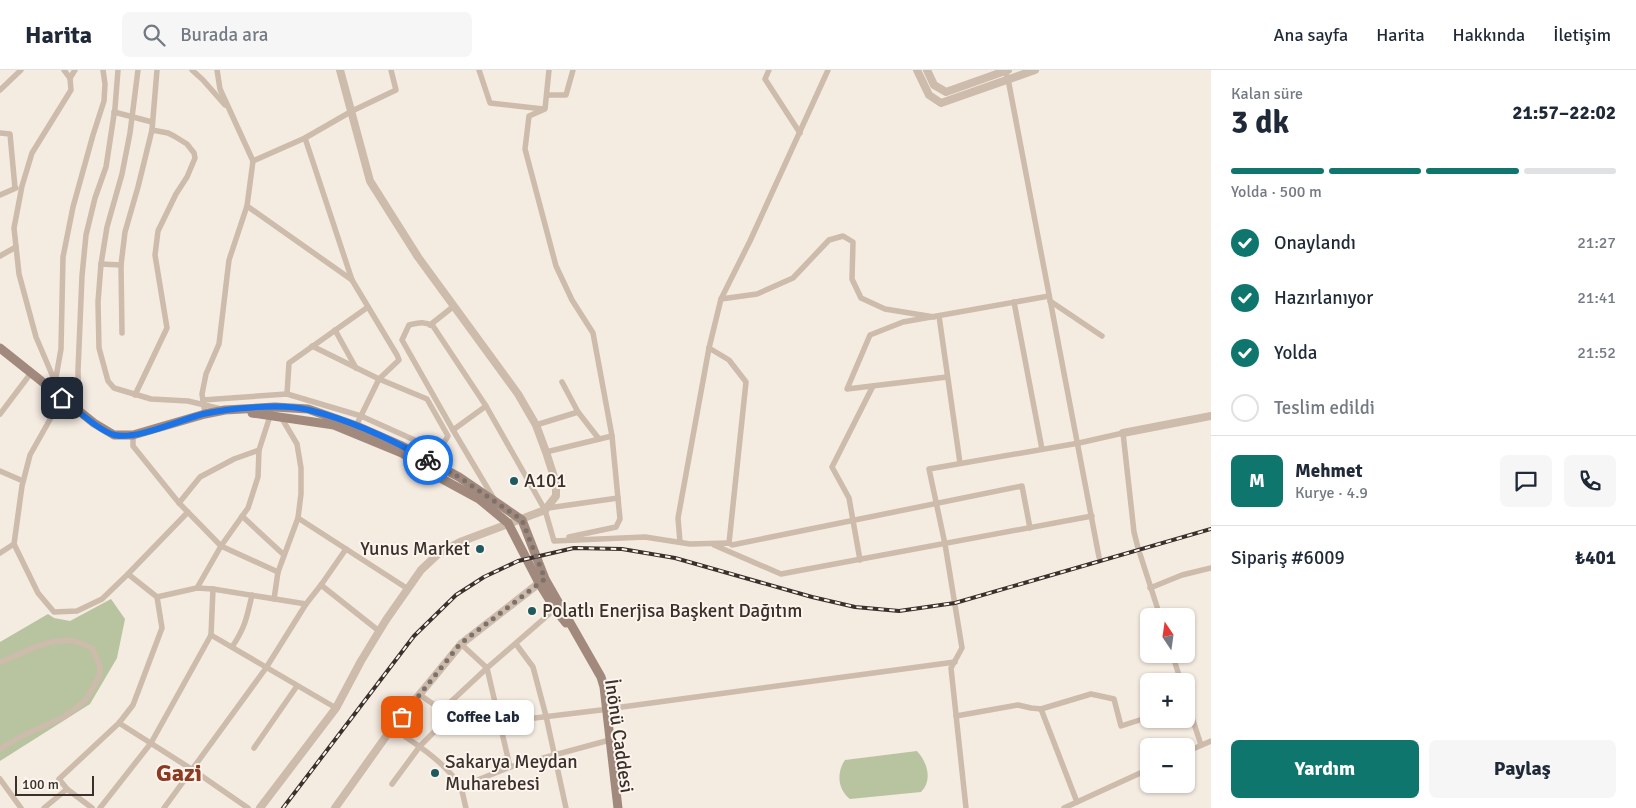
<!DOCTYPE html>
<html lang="tr">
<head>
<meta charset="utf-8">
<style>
  :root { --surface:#fff; --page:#f6f6f7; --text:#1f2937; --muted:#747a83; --line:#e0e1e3; --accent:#0f766e }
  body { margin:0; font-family:Signika,sans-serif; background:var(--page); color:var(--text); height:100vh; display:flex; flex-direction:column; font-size:19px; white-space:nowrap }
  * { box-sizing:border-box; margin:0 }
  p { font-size:16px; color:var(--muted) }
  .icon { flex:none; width:28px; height:28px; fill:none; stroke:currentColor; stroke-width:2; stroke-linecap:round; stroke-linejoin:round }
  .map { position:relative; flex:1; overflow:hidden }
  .details { display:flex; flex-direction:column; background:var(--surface); width:425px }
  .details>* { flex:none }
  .needle { width:32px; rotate:347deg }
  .tools { position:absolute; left:1140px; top:538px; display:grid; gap:10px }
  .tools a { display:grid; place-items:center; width:55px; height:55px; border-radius:8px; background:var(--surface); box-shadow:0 1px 4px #0004; font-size:25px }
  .scale { position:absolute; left:15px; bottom:12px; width:79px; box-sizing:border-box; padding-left:5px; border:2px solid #3b302b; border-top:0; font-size:14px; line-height:18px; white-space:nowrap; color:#3b302b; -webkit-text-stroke:4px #fbf5ee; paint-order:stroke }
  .pin { position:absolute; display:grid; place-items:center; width:42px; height:42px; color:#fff; margin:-21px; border-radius:10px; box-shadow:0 2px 8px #0006 }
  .courier { position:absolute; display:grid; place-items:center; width:50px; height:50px; margin:-25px; border:4px solid #1a73e8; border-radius:50%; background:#fff; color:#222; box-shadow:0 1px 6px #0007 }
  .bubble { position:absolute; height:35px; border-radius:8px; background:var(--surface); box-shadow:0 1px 4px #0004; font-size:16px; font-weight:700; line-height:35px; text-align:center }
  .headline em { font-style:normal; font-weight:700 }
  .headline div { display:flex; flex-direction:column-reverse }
  .headline { display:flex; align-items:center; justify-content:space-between; height:85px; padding:0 20px }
  h1 { font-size:32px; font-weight:700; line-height:38px }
  .bar { display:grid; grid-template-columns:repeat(4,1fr); gap:8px 5px; align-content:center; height:60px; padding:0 20px }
  .bar i { height:6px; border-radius:4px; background:var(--line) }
  .bar .active { background:var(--accent) }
  .bar p { grid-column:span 4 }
  .line { display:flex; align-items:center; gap:12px; padding:0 20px; border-top:1px solid var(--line) }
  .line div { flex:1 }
  .round { display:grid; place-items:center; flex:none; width:52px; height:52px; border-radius:8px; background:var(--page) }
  ol { padding:0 20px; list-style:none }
  li { display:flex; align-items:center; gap:15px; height:55px }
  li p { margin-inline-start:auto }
  li .icon { padding:5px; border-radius:50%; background:var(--accent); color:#fff; stroke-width:4 }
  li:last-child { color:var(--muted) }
  li i { width:28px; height:28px; border:2px solid var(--line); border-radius:50% }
  .cta { display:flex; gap:10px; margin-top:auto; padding:10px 20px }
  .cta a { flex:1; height:58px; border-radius:8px; background:var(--accent); color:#fff; font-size:20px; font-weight:700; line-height:58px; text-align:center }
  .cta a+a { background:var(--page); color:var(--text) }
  header { display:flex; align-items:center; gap:30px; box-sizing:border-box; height:70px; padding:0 25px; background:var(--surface); border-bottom:1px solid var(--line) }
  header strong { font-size:24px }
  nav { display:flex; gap:28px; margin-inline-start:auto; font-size:18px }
  .search { width:350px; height:45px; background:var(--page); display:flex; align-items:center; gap:12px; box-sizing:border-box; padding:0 18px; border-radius:8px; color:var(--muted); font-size:19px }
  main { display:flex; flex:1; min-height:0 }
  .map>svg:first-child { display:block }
  .green { fill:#b8c4a0 }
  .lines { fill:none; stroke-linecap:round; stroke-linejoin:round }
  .minor { stroke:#cdbbac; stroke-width:5.5 }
  .tertiary { stroke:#cdbbac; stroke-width:8 }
  .secondary { stroke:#a18a7d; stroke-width:9 }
  .rail-casing { stroke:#3b302b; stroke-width:4 }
  .rail { stroke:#fbf5ee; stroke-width:2; stroke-dasharray:5.5; stroke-linecap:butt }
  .done { stroke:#7c716b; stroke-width:5; stroke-dasharray:0 9 }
  .route { stroke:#1a73e8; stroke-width:6 }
  .poi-dot { fill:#1f5a5e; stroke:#fbf5ee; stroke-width:2 }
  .labels { text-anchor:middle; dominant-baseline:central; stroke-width:4; stroke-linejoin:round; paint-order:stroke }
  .poi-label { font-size:19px; fill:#3b302b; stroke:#fbf5ee; text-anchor:start }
  .street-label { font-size:19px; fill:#3b302b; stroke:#fbf5ee }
  .district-label { font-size:24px; font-weight:bold; fill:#8c3b22; stroke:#fbf5ee }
</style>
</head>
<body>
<header>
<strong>Harita</strong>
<div class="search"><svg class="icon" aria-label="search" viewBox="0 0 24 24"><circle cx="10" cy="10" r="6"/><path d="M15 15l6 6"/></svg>Burada ara</div>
<nav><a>Ana sayfa</a><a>Harita</a><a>Hakkında</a><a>İletişim</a></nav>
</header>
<main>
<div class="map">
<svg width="1211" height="738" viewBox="0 0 1211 738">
  <rect width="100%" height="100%" fill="#f4ebe1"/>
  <g class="green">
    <path d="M111,529L125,549L117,588L90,634L0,691V572L48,544L54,548L70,551Z"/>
    <path d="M917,681C927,692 933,710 921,722L850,729C838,720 836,703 845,690Z"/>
  </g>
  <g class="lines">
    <g class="minor">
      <path d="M64,0L70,8L71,20L32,83L22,116L14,158L19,204L36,267L62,328L30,385L22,416L14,474L38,523L54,542L77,541L102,529L128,504L157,527L197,518L213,519L306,534L321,515L379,561"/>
      <path d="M138,0L130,63L122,104L107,157L101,194L98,232L99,278L108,311L114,318L151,329L188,331L221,339"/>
      <path d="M192,0L203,10L225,35"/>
      <path d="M479,0L490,33L543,39"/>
      <path d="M549,0L545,39L529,46L525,79L556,196L572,230L593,263L612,366L620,449L616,457L569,467"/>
      <path d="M769,0L765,9L800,63"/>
      <path d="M1005,1L1008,9L1099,487"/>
      <path d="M70,8L75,0"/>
      <path d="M0,20L21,0"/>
      <path d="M547,25H566L573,0"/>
      <path d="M114,42L152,52"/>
      <path d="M0,63L10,64L15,118"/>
      <path d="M305,68L352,210"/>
      <path d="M253,91L305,68L352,41L396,20L391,0"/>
      <path d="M0,125L16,118"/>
      <path d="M247,136L352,210L397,285L399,290L379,309L356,356"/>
      <path d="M0,186L16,177"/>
      <path d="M101,194L121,195"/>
      <path d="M721,229L750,171L828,0"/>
      <path d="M1050,231L1102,266"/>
      <path d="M1014,232L1042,379"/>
      <path d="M939,246L960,393"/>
      <path d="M430,255L454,236"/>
      <path d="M335,260L356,298"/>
      <path d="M122,263L121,195L125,162L138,117L152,60L157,0"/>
      <path d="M709,278L729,290L746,312L729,473"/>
      <path d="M947,307L847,319L870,265L903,252L1049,226"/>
      <path d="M562,312L578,342L599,369"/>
      <path d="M55,313L61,279L63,187L73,137L93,65L104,31L105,14L103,0"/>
      <path d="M287,324L289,293L368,237"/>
      <path d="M135,325L167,258L155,185L158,161L176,124L187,107L195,88L194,83L187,74L174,66L168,63L152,60"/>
      <path d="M203,330L287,324L361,346L439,381L448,366L427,329L379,309L312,276"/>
      <path d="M79,341L78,300L82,206L86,165L95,128L106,97L115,38L118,0"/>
      <path d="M0,344L31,303"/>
      <path d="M205,344L202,324L206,304L219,274L229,190L247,136L253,91L220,19L217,0"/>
      <path d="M536,355L578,342"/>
      <path d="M453,360L486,336"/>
      <path d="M133,365V376L179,433L221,476L278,502"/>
      <path d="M546,382L612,366"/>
      <path d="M0,401L23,411"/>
      <path d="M494,429L453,360L402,270L409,255C418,253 424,251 433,256L486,336L545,440L554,471L645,467L690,474L729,473L732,475L1022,416L1030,458"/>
      <path d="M179,433L200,407L234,389L259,380"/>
      <path d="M548,438L618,428"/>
      <path d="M242,446L284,485"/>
      <path d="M298,448L408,519"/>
      <path d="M680,472L678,448L709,278L721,229L757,224L793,208L829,170L843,166L853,172L852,209L861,228L885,239L934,247"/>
      <path d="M714,475L781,504L1092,446"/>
      <path d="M0,483L14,474"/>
      <path d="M1140,484L1160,546"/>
      <path d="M860,490L849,428L832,397L873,316"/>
      <path d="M128,504L188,442"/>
      <path d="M321,515L346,479"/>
      <path d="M197,518L221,476L248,438L258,407L259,380L271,343"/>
      <path d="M1150,518L1182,505L1211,498"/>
      <path d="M274,529L278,502L298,448L301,424V398L297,374L281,347"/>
      <path d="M211,565L336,638"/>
      <path d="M461,574L487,598L510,697"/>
      <path d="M516,574L533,597L546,646L566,738"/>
      <path d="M232,577C245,558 247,547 252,525"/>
      <path d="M1172,584L1181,611"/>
      <path d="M0,592C23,583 48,568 73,571C80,572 86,576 92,578L100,596L99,607L85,631L64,647L22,666L0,679"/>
      <path d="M420,625L442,640L451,658"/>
      <path d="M1186,629L1201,675"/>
      <path d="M607,639L955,592"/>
      <path d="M1041,639L1077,732"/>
      <path d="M442,640L487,598L555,539"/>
      <path d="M956,646L1018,635L1031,638L1041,639L1091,624L1114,629L1121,656L1149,647"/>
      <path d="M119,653L193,700L248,738"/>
      <path d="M392,658C416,674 444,691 460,716C463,722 464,731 466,738"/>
      <path d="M254,678L297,616"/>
      <path d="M1186,682L1211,671"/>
      <path d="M0,709L21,738"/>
      <path d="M392,714L420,676L436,660L601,640"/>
      <path d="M460,717L510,697L606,671"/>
      <path d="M67,719L92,738"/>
      <path d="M44,738L67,719L59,709L119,653L133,635L162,558L157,527"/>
      <path d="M100,738L151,673L211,565L213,519"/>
      <path d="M164,738L266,598L306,534"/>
      <path d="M966,738L951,598L962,578L945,474L929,399L1079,373L1123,363L1134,462L1138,478"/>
      <path d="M1064,738L1149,699"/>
    </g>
    <g class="tertiary">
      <path d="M917,0L929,25L941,33L1035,0"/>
      <path d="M927,0L934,15L946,22L1008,0"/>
      <path d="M1123,363L1211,346"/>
      <path d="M260,738L336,638L361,591L386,550L421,500L438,484L460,472L545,440L556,426V413L546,382L536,355L518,324L418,187L370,111L340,0"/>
      <path d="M335,738L392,658L461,574L543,510"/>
    </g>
    <g class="secondary">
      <path d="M0,278L94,353L114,365H133L205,344L225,340L275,337L308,339L359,357L400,375L459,407L522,450L545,509L601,607L604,617L618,738"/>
      <path d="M252,343L334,355L402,383L433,404L479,429L508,453L539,513L555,539L566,553"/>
    </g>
    <g class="rail-casing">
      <path id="rail" d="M283,738L414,566L456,525L484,507L518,491L574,478L622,479L675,488L812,527L855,537L899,541L955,533L1211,459"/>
    </g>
    <use href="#rail" class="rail"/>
  </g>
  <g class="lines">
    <path class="done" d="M402,647L460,574L545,509L522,450L459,407L428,390"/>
    <path class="route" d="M62,328C75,338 100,362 115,365C136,370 180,350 203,344C230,338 282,333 309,340C350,350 391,369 428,390"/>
  </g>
  <g class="poi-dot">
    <circle cx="514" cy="411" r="5"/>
    <circle cx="480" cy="479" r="5"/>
    <circle cx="532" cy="541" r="5"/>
    <circle cx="435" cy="703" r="5"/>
  </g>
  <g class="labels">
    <g class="poi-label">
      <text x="524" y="411">A101</text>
      <text x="470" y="479" text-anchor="end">Yunus Market</text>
      <text x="542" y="541">Polatlı Enerjisa Başkent Dağıtım</text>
      <text x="445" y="692">Sakarya Meydan<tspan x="445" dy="22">Muharebesi</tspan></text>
    </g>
    <g class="street-label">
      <text transform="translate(619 666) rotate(82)">İnönü Caddesi</text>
    </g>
    <g class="district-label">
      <text x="179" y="703">Gazi</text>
    </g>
  </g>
</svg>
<div class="tools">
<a><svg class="needle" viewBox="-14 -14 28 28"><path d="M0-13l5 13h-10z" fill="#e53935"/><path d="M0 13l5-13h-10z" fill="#747a83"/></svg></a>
<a>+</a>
<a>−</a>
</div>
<div class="scale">100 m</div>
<div class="pin" style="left:402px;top:647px;background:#ea580c"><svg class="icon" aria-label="bag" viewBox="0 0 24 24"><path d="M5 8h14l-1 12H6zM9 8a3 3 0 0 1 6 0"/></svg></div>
<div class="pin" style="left:62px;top:328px;background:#1f2937"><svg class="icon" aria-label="home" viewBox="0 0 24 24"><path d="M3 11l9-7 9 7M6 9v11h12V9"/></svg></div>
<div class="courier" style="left:428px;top:390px"><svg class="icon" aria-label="bike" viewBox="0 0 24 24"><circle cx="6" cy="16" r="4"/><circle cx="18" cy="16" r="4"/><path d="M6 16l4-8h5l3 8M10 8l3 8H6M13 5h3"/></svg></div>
<div class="bubble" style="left:432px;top:630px;width:102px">Coffee Lab</div>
</div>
<section class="details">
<div class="headline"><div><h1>3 dk</h1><p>Kalan süre</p></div><em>21:57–22:02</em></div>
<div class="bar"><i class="active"></i><i class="active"></i><i class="active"></i><i></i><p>Yolda · 500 m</p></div>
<ol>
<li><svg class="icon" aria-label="check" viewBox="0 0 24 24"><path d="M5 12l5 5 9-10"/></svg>Onaylandı<p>21:27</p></li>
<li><svg class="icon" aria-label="check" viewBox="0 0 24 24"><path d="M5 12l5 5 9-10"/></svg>Hazırlanıyor<p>21:41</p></li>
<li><svg class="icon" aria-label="check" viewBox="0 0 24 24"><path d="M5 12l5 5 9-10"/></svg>Yolda<p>21:52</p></li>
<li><i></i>Teslim edildi</li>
</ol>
<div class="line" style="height:90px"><b class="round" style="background:var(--accent);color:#fff">M</b><div><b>Mehmet</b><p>Kurye · 4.9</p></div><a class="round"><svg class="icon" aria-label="chat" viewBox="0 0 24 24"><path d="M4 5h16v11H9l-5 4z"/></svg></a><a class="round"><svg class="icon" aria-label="phone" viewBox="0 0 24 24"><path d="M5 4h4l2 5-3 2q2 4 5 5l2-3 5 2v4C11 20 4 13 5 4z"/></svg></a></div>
<div class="line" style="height:65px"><div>Sipariş #6009</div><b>₺401</b></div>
<div class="cta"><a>Yardım</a><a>Paylaş</a></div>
</section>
</main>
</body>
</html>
